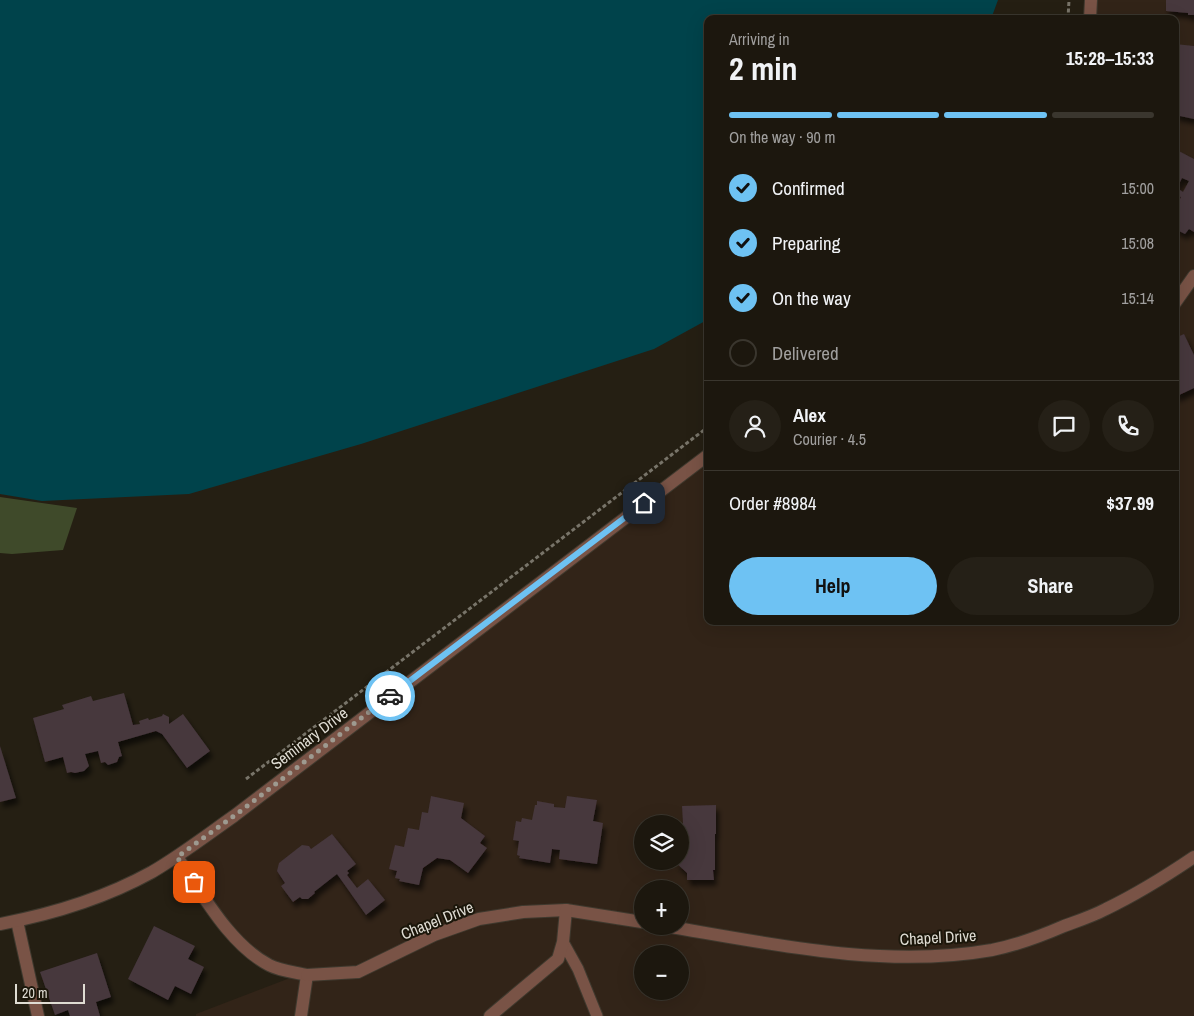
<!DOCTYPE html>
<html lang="en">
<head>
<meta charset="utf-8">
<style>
  :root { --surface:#1c170e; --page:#252017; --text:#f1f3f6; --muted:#a09f9e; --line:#3a362e; --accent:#6ec2f3 }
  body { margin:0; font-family:"Archivo Narrow",sans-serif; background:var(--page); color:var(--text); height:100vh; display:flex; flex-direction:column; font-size:19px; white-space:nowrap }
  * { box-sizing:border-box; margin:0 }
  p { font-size:16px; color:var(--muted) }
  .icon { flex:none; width:28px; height:28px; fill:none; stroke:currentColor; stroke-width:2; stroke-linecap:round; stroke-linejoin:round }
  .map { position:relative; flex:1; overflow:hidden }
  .details { position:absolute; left:704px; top:15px; width:475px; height:610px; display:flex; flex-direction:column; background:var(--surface); border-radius:10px; box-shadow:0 5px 20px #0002,0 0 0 1px var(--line) }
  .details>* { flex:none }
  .tools { position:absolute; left:634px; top:815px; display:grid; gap:10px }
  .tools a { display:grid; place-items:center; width:55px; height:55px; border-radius:50%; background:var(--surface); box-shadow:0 5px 20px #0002,0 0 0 1px var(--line); font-size:25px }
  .scale { position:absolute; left:15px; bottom:12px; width:70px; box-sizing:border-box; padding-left:5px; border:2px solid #dfdcd3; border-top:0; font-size:14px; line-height:18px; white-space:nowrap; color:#dfdcd3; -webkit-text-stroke:4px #1b160a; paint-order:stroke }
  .pin { position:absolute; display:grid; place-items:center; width:42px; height:42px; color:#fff; margin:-21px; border-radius:10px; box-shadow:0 2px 8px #0006 }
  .courier { position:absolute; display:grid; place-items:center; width:50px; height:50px; margin:-25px; border:4px solid #6ec2f3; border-radius:50%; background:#fff; color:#222; box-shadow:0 1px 6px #0007 }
  .overview em { font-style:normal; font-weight:700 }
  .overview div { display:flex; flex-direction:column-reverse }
  .overview { display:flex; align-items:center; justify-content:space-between; height:85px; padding:0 25px }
  h1 { font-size:32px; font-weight:700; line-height:38px }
  .bar { display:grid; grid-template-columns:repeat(4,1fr); gap:8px 5px; align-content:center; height:60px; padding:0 25px }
  .bar i { height:6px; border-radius:4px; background:var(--line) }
  .bar .active { background:var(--accent) }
  .bar p { grid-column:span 4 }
  .line { display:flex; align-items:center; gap:12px; padding:0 25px; border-top:1px solid var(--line) }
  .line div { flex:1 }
  .round { display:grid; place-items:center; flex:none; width:52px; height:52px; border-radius:26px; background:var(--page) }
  ol { padding:0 25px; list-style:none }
  li { display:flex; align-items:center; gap:15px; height:55px }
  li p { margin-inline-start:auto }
  li .icon { padding:5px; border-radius:50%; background:var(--accent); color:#111; stroke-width:4 }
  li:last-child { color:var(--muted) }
  li i { width:28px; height:28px; border:2px solid var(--line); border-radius:50% }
  .action { display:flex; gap:10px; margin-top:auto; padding:10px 25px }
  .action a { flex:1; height:58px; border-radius:30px; background:var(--accent); color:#111; font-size:20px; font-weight:700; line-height:58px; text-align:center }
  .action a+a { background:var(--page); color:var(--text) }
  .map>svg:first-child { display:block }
  .education { fill:#322418; fill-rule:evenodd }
  .green { fill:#3f4a2a }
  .water { fill:#00434b }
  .building { fill:#46373d; fill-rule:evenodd; filter:url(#shadow) }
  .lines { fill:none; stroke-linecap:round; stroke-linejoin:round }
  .service-casing { stroke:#3f392e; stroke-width:13 }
  .minor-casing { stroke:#3f392e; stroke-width:14 }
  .tertiary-casing { stroke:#3f392e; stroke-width:14 }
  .path { stroke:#787469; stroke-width:3; stroke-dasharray:4 2.5; stroke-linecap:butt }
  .service { stroke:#795346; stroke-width:11 }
  .minor { stroke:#795346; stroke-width:12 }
  .tertiary { stroke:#795346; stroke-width:12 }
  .done { stroke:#9e9a90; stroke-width:5; stroke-dasharray:0 9 }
  .route { stroke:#6ec2f3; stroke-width:6 }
  .labels { text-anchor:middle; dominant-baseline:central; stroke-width:4; stroke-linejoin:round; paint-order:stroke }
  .street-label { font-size:16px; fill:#dfdcd3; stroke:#1b160a }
</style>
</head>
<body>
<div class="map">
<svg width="1194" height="1016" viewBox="0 0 1194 1016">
  <defs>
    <filter id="shadow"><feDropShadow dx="3" dy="5.5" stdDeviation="2.5" flood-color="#0009"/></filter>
  </defs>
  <rect width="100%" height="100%" fill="#251f13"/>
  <path class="education" d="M1085,0H1194V1016H196V1014L290,978L183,885L177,857L707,455L708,621H1175V19H1083ZM642,824H680V861H642ZM642,889H680V926H642ZM642,954H680V991H642Z"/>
  <path class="green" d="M0,497L77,508L63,550L12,554L0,553Z"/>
  <path class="water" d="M0,0H998L991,19H708L707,320L654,349L361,444L189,494L42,501L0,494Z"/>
  <g class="building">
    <path d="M1166,0H1194V15H1188V13L1166,11Z"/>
    <path d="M1175,44L1194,46V119L1175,115Z"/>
    <path d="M1175,149L1194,159V232L1189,229L1185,234L1175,229V209L1181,197L1175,195ZM1182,178L1189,181L1183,192L1177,188Z"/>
    <path d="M1184,334L1194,355V388L1175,397V338Z"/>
    <path d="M124,693L133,725L140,724L139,721L148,718L149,720L162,716L163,714L169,717V724L183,714L210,751L187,768L162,734L156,731L118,742L122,756L119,757L117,762L108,765L105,762L101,763L98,751L85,754L89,766L84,771L75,773L71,772L67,773L63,757L45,762L33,718L64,709L62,705L91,696L93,701Z"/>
    <path d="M0,746L16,798L0,802Z"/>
    <path d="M431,796L464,803L461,818L485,836L480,843L487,848L468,873L450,860L437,858L423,868L419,885L399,881L400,879L395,878L397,871L389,869L395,845L404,847L408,828L419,830L422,812L428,813Z"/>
    <path d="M567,796L597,800L593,821L603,823L597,864L559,859L560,850L552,849L550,863L519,858L520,856L517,855L519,841L513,840L516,821L521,822L522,818L532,820L535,805H537V801L554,804V807L565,808Z"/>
    <path d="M716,805V834H715V870H713L714,880H687V873L674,861H680V826L683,823L682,806Z"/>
    <path d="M332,834L356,864L347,871L349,873L347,875L357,888L368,879L385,900L366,915L337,874L314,892L315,893L308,899H302L300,897L293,902L281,886L285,883L277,871L279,863L302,845L309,846L311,849Z"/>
    <path d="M154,926L195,946L188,959L204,967L191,994L175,986L168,1000L128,979Z"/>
    <path d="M97,953L111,997L96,1002L100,1016H70L68,1010L55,1015L40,972Z"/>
  </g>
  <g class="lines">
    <g class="service-casing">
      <path id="service" d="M563,942L578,969L597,1016"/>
    </g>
    <g class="minor-casing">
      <g id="minor">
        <path d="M1175,303L1194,276"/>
        <path d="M177,857C202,893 229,944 269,965C280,971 295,972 307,975L301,1016"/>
        <path d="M17,921L38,1016"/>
        <path d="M665,926C772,944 884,969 992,950C1017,945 1041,936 1064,926C1078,921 1093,916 1106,909C1137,894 1166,876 1194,857"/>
        <path d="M307,975L358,972L434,935L479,919L523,912L566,910L642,922"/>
        <path d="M490,1016L558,959L563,942L566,910"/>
      </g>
    </g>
    <g class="tertiary-casing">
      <g id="tertiary">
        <path d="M1090,19L1091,0"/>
        <path d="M0,924C53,914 105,898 152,872C181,855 207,835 234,816L708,455"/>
      </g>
    </g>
    <g class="path">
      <path d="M1068,19L1069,0"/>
      <path d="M246,779L708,427"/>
    </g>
    <use href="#service" class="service"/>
    <use href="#minor" class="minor"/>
    <use href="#tertiary" class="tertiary"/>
  </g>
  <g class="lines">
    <path class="done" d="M194,882L177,857L234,816L390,696"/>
    <path class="route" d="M390,696L644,503"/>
  </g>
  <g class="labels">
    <g class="street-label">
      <text transform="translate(309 738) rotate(-37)">Seminary Drive</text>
      <text transform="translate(437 920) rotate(-22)">Chapel Drive</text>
      <text transform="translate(938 937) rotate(-3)">Chapel Drive</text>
    </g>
  </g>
</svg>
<div class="tools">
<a><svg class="icon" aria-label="layers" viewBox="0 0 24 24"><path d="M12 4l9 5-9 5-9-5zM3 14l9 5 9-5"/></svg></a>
<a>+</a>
<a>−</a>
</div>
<div class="scale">20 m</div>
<div class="pin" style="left:194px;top:882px;background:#ea580c"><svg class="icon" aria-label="bag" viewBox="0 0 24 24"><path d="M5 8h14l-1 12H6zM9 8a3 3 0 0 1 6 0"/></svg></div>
<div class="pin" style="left:644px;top:503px;background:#1f2937"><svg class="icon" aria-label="home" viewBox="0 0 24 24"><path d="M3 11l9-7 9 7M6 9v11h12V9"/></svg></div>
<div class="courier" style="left:390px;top:696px"><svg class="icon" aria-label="car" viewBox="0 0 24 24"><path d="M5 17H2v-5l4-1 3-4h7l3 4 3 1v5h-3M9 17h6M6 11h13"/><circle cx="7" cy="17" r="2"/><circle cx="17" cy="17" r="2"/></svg></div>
<section class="details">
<div class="overview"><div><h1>2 min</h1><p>Arriving in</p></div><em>15:28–15:33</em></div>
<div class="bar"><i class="active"></i><i class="active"></i><i class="active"></i><i></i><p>On the way · 90 m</p></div>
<ol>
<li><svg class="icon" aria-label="check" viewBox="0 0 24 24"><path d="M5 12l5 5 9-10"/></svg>Confirmed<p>15:00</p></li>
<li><svg class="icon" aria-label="check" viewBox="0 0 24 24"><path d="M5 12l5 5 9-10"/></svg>Preparing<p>15:08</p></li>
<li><svg class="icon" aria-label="check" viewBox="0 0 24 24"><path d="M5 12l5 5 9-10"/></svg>On the way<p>15:14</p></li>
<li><i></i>Delivered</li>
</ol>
<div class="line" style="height:90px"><a class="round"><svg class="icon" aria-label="person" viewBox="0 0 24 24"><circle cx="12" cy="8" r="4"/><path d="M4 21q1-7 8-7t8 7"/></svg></a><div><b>Alex</b><p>Courier · 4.5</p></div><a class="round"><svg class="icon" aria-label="chat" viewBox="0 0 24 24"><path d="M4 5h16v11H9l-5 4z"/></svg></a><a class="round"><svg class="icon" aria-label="phone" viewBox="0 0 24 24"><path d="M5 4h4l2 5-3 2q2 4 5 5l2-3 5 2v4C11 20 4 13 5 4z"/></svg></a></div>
<div class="line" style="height:65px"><div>Order #8984</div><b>$37.99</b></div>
<div class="action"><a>Help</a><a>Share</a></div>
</section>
</div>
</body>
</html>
